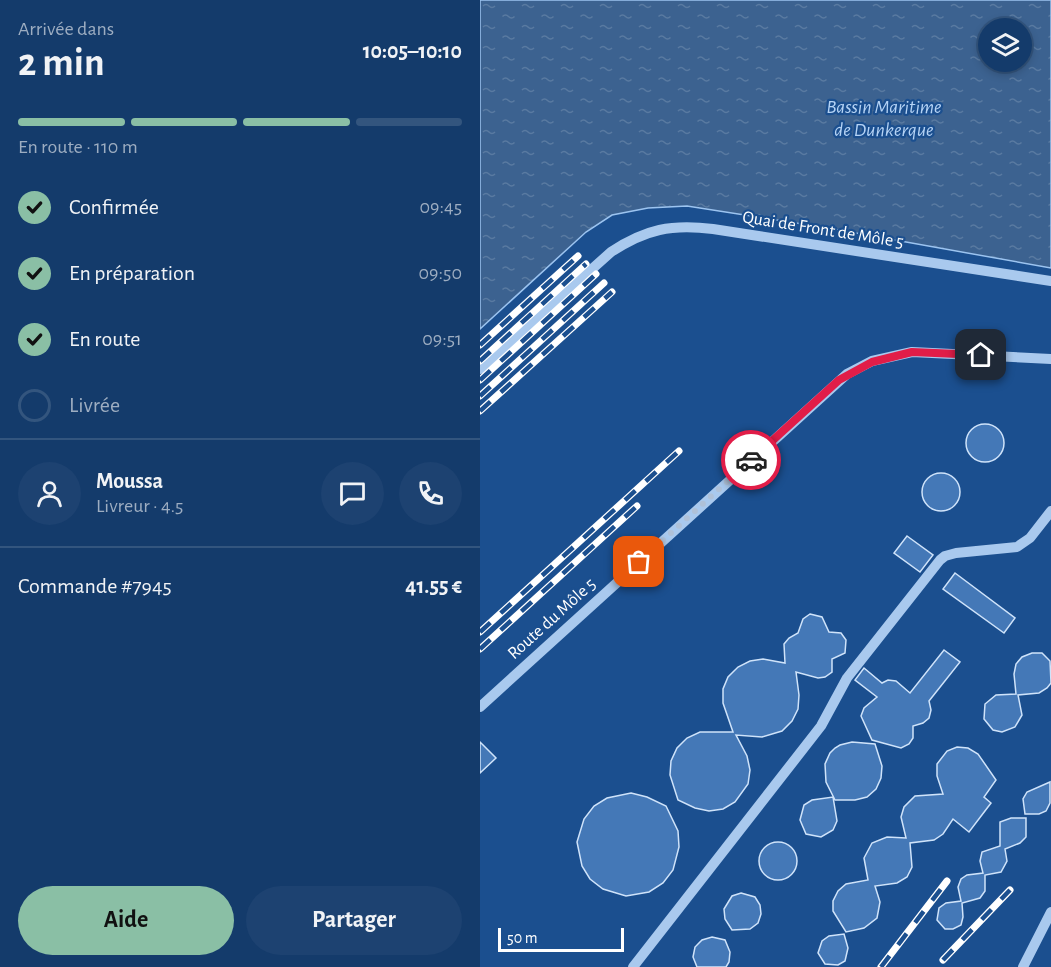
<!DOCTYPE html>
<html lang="fr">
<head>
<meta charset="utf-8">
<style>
  :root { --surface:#143b6b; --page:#1d4271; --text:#f1f3f6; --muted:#9dadc1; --line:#33557e; --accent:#8abfa5 }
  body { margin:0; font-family:"Alegreya Sans",sans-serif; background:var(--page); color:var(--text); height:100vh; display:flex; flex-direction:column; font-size:22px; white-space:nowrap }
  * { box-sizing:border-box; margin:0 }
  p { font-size:20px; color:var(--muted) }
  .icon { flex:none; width:33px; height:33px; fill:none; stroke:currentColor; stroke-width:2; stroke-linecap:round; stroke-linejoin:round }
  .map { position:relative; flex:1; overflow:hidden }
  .panel { display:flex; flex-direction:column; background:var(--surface); width:480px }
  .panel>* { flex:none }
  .buttons { position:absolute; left:498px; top:18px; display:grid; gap:12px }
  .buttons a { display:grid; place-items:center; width:54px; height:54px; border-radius:50%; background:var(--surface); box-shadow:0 3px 9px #0003,0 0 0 2px var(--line); font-size:30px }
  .scale { position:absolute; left:18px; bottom:15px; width:126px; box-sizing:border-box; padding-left:6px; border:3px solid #fff; border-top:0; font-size:16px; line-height:21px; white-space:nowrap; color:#fff; -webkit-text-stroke:4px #1b4f8f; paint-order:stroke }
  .pin { position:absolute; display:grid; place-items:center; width:51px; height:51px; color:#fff; margin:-26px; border-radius:12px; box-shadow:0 3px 9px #0006 }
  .courier { position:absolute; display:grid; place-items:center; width:60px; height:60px; margin:-30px; border:4px solid #e11d48; border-radius:50%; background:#fff; color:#222; box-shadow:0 2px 8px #0007 }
  .head em { font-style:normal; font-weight:700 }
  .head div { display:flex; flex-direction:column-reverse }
  .head { display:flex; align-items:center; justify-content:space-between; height:102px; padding:0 18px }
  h1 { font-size:39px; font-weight:700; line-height:45px }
  .bar { display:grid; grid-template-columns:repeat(4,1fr); gap:9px 6px; align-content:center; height:72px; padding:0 18px }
  .bar i { height:8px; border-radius:4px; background:var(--line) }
  .bar .current { background:var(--accent) }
  .bar p { grid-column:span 4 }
  .line { display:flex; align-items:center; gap:15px; padding:0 18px; border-top:2px solid var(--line) }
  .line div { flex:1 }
  .round { display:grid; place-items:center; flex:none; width:63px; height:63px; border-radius:32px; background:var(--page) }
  ol { padding:0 18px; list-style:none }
  li { display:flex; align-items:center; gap:18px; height:66px }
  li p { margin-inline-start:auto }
  li .icon { padding:6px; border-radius:50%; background:var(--accent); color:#111; stroke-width:4 }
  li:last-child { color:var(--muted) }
  li i { width:33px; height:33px; border:3px solid var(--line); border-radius:50% }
  .cta { display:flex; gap:12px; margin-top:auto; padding:12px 18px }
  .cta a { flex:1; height:69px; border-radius:36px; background:var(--accent); color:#111; font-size:24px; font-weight:700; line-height:69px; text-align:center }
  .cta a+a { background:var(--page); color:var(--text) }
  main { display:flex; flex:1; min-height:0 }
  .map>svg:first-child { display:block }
  .water { fill:url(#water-ripples); stroke:#9cc4f0; stroke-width:1.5; fill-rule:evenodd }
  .building { fill:#4478b7; stroke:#cfe3fa; stroke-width:1.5 }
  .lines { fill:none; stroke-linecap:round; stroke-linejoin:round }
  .minor { stroke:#a9c9ee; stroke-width:10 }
  .rail-casing { stroke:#fff; stroke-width:7 }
  .rail { stroke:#1b4f8f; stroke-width:4.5; stroke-dasharray:14; stroke-linecap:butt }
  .done { stroke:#afc1d8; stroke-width:6; stroke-dasharray:0 10.8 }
  .route { stroke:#e11d48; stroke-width:8 }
  .labels { text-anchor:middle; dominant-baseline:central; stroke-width:4.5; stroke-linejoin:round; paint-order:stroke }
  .street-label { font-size:18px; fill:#fff; stroke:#1b4f8f }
  .water-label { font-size:20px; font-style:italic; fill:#b5d3f5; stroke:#1b4f8f }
</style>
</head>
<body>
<main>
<section class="panel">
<div class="head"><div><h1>2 min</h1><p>Arrivée dans</p></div><em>10:05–10:10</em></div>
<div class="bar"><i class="current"></i><i class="current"></i><i class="current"></i><i></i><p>En route · 110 m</p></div>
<ol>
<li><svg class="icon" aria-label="check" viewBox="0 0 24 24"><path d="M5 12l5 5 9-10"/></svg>Confirmée<p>09:45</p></li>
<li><svg class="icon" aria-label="check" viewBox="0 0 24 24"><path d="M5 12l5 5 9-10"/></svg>En préparation<p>09:50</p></li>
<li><svg class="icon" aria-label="check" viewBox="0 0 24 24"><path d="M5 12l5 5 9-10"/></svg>En route<p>09:51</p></li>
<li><i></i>Livrée</li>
</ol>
<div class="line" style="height:108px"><a class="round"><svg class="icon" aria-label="person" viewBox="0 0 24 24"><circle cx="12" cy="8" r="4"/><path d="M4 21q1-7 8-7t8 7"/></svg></a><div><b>Moussa</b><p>Livreur · 4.5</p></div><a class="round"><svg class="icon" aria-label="chat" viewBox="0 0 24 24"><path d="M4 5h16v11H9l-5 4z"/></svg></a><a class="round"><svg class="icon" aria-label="phone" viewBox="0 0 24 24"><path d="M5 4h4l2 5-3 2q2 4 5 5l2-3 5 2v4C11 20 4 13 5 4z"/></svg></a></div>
<div class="line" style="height:78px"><div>Commande #7945</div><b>41.55 €</b></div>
<div class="cta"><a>Aide</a><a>Partager</a></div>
</section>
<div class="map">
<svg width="571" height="967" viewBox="0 0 571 967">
  <defs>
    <pattern id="water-ripples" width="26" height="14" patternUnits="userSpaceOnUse" patternTransform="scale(1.5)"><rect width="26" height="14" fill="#3c6290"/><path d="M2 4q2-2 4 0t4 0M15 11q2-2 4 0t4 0" fill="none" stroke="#597aa1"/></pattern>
  </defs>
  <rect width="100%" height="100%" fill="#1b4f8f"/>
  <path class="water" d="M0,0H571V268L348,228L207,206L168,208L132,215L106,232L0,329ZM508,28H542V62H508Z"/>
  <g class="building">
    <circle cx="505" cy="443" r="19"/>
    <circle cx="461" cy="492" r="19"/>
    <path d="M427,536L453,555L440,572L414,553Z"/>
    <path d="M475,573L535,618L524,633L463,589Z"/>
    <path d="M330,614L342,617L349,632L361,633L366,640L365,653L352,659V672L345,677L338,678L316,672L319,695L318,709L312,721L302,731L282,737L256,735L267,756L270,770L268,784L255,802L243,809L229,811L215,808L198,800L190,775L191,761L197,748L207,738L220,732H253L243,703V689L248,677L258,667L270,661L283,659L305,663L304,644L309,638L318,633L323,619Z"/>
    <path d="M464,650L480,662L449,701L451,710L449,718L443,723L433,726V738L429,744L421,748L392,740L381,716L384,708L397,697L375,680L384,668L402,683L408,680L416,681L430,693Z"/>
    <path d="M552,653H562L570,661L571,683L567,688L559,693L538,695L542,715L535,727L522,732L513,730L504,719L505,704L516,695L536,694L534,674L536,664L542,657Z"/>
    <path d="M0,742L16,758L0,773Z"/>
    <path d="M372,742L395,744L402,766L401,778L396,789L387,797L375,800H355L346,782L345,764L350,753L355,748L360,745Z"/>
    <path d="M477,747L488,748L498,754L516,780L504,797L511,803L489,832L473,819L463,834L454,840L430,843L432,867L427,877L417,883L395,886L400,902L397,918L384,928L366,932L353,911V901L358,891L366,884L388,880L384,858L392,843L407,837L426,838L421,817L424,807L435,796L463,794L457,776V764L467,751Z"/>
    <path d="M570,782V803L566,811L559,814H545L543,799L547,792Z"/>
    <path d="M151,793L167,797L186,806L198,831L199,847L193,870L183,883L169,892L146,896L123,889L110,879L102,866L97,842L104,819L114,806L127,798Z"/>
    <path d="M353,797L357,821L353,830L341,837L326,834L320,820L324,805L332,800Z"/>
    <path d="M531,818H546V837L540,843L525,849L527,861L521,872L505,875V891L500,898L482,903L483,917L481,925L473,929H465L457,920L459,908L466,903L481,901L478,887L481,879L487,875L503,873L500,861L502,852L520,846V822Z"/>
    <circle cx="298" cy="861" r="19"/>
    <path d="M261,893L275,897L280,905L281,914L278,923L270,929L252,930L245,919L244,909L252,896Z"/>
    <path d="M364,934L368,948L365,961L358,965L345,964L338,953L342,941L349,936Z"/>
    <path d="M232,937L245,940L250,952L249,962L246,967H217L213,957L215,947L222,940Z"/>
  </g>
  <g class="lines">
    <g class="minor">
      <path d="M0,369L131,252C166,229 191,224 233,229L571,281"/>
      <path d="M0,707L367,374L392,361L432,352L571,359"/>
      <path d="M153,967L341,726L367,678L460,560L465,556L476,553L537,547L550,538L571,511"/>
      <path d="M543,967L571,912"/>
    </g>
    <g class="rail-casing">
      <g id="rail">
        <path d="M0,345L98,256"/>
        <path d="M0,361L106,264"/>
        <path d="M0,380L116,274"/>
        <path d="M0,396L124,283"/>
        <path d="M0,411L132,292"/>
        <path d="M0,632L199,451"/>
        <path d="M0,649L157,506"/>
        <path d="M463,960L530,890"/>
        <path d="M401,967L467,881"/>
      </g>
    </g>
    <use href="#rail" class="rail"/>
  </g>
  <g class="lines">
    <path class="done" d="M159,562L271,460"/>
    <path class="route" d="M271,460L359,380L392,362L432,352L501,355"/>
  </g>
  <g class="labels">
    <g class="street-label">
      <text transform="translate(343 230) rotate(9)">Quai de Front de Môle 5</text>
      <text transform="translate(72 619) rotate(-42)">Route du Môle 5</text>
    </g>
    <g class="water-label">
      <text x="404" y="107">Bassin Maritime<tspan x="404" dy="23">de Dunkerque</tspan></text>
    </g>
  </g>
</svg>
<div class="buttons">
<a><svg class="icon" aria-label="layers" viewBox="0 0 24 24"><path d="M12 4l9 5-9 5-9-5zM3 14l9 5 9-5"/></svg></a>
</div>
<div class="scale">50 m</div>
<div class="pin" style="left:159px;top:562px;background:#ea580c"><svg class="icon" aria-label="bag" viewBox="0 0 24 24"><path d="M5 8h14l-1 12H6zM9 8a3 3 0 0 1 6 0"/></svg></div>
<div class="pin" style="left:501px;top:355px;background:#1f2937"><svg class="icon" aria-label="home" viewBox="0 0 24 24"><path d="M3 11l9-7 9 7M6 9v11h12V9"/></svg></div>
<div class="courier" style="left:271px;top:460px"><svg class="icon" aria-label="car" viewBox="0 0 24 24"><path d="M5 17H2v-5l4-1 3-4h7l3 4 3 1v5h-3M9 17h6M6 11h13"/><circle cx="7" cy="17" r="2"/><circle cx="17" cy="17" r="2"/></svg></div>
</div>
</main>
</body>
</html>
